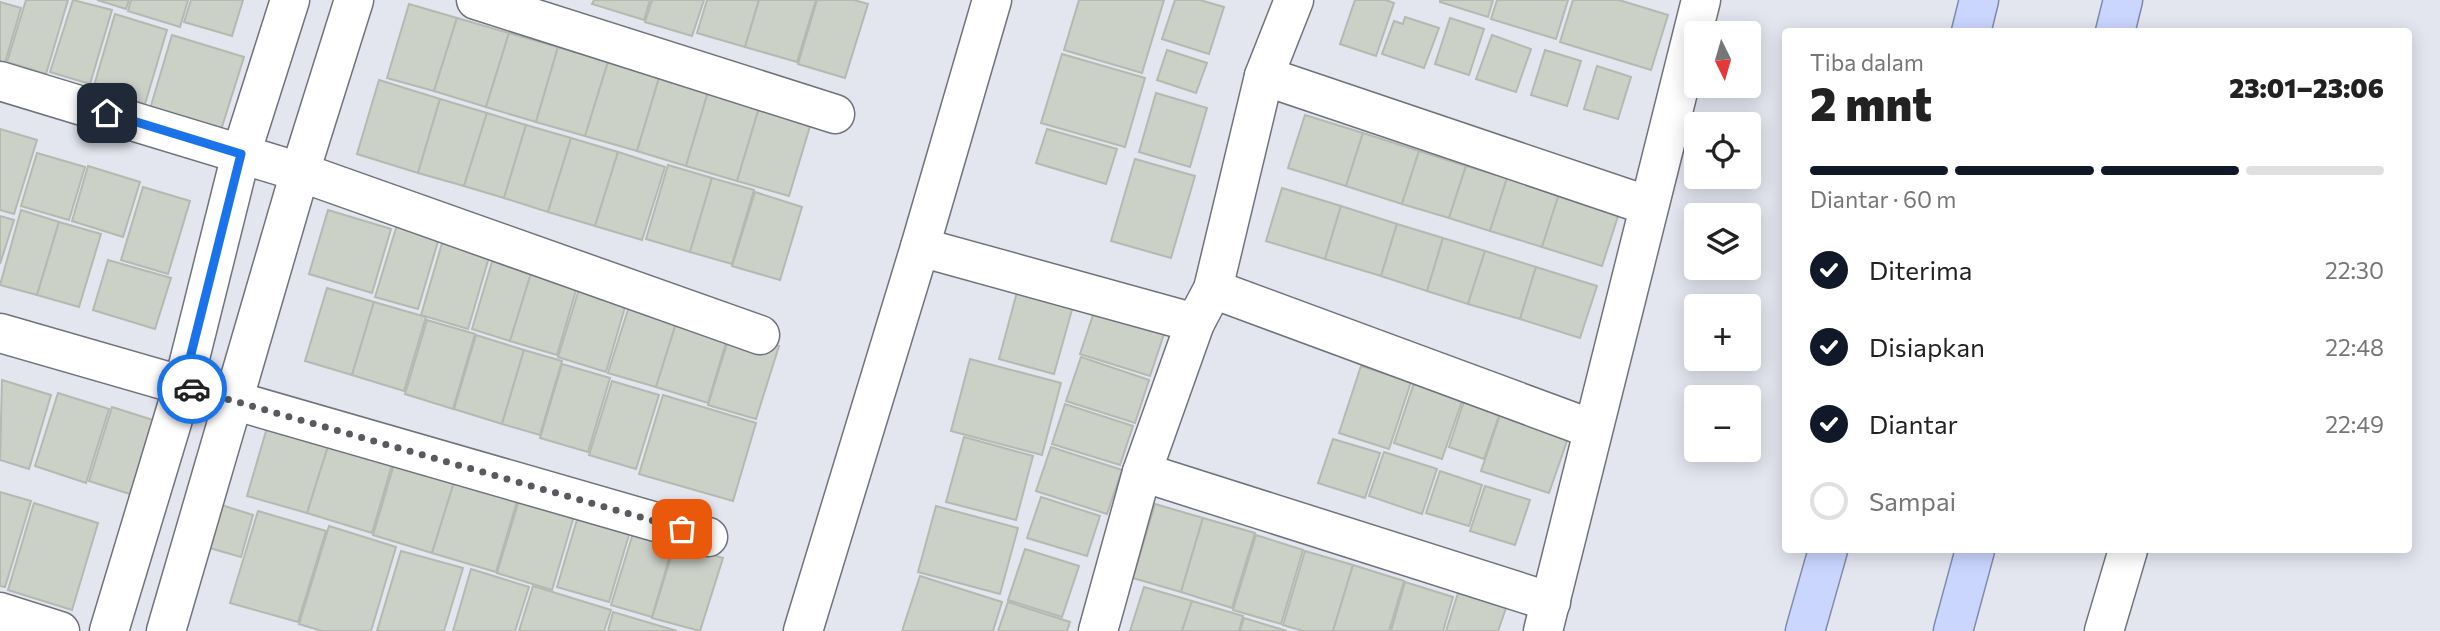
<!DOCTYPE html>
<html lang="id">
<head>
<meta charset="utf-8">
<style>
  :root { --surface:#fff; --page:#f2f2f2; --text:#222; --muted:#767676; --line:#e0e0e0; --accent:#111827 }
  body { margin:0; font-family:Commissioner,sans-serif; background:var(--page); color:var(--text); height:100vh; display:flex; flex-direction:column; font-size:26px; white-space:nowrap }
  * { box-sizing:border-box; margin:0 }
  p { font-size:23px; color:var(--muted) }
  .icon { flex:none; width:38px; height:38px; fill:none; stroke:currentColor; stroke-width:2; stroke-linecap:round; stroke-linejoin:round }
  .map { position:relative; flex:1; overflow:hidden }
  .drawer { position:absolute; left:1782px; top:28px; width:630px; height:525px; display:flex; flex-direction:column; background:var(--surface); border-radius:7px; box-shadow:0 4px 18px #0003 }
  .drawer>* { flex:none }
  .needle { width:46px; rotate:175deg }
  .tools { position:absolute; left:1684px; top:21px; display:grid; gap:14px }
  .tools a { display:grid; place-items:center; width:77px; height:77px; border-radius:7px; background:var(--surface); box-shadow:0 4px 18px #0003; font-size:35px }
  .pin { position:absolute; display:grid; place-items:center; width:60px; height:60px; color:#fff; margin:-30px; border-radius:14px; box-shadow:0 4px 10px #0006 }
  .courier { position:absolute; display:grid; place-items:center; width:70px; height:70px; margin:-35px; border:5px solid #1a73e8; border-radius:50%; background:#fff; color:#222; box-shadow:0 2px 9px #0007 }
  .summary em { font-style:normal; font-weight:800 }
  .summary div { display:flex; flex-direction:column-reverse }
  .summary { display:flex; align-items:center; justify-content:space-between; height:119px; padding:0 28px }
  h1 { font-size:46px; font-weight:800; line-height:52px }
  .bar { display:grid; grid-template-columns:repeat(4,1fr); gap:10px 7px; align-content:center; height:84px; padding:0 28px }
  .bar i { height:9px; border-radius:5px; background:var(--line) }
  .bar .on { background:var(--accent) }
  .bar p { grid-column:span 4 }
  ol { padding:0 28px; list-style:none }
  li { display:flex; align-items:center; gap:21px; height:77px }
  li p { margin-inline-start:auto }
  li .icon { padding:7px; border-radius:50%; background:var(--accent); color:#fff; stroke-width:4 }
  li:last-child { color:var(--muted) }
  li i { width:38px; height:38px; border:4px solid var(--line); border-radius:50% }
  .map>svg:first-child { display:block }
  .building { fill:#ccd1c8; stroke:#b4b9b1; stroke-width:2 }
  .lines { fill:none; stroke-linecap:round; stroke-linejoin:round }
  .minor-casing { stroke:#70737b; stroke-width:41 }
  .trunk-casing { stroke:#808aaa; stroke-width:41 }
  .minor { stroke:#fff; stroke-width:38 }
  .trunk { stroke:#cbd6fe; stroke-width:38 }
  .done { stroke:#585a5f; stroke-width:7; stroke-dasharray:0 12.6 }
  .route { stroke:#1a73e8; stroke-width:9 }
</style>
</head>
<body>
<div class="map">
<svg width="2440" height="631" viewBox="0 0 2440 631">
  <rect width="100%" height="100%" fill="#e3e6ef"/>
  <g class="building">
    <path d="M26,0H68L46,74L7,62Z"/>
    <path d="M73,0L112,10L90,84L50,72Z"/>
    <path d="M97,0H129L126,9Z"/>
    <path d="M131,0H188L180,27L128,11Z"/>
    <path d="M191,0H243L232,36L184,22Z"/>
    <path d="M594,0H650L644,20L592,4Z"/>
    <path d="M652,0H704L692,36L645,22Z"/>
    <path d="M707,0H759L745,47L697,33Z"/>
    <path d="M759,0H816L797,62L745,47Z"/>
    <path d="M817,0H854L868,4L845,78L798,64Z"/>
    <path d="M1079,0H1164L1142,73L1064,50Z"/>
    <path d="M1175,0H1200L1224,7L1209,54L1162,39Z"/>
    <path d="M1355,0H1386L1394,3L1376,56L1340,44Z"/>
    <path d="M1440,0H1493L1488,17L1440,2Z"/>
    <path d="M1497,0H1568L1556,39L1491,19Z"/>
    <path d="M1573,0H1619L1668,15L1651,70L1560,42Z"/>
    <path d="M0,2L21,8L4,66L0,65Z"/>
    <path d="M409,4L457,18L434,91L387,78Z"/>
    <path d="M115,14L167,30L145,104L93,89Z"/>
    <path d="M1405,17L1439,28L1424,68L1382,54L1394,21L1403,24Z"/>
    <path d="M457,18L509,33L486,107L434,91Z"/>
    <path d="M1450,18L1484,29L1469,75L1435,64Z"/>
    <path d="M509,33L558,47L536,122L486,107Z"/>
    <path d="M172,35L244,57L221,130L150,109Z"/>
    <path d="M1492,35L1531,49L1516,92L1476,79Z"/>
    <path d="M558,47L608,62L585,136L536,122Z"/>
    <path d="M1167,50L1207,63L1196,93L1157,80Z"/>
    <path d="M1545,50L1581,61L1567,106L1531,95Z"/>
    <path d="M1062,54L1145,78L1125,147L1041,123Z"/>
    <path d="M608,62L659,78L637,151L585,136Z"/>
    <path d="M1597,66L1631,77L1618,119L1584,109Z"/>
    <path d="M659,78L708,92L686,166L637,151Z"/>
    <path d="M379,80L440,99L418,173L357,154Z"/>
    <path d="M708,92L759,108L737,181L686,166Z"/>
    <path d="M1156,93L1207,108L1190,167L1139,152Z"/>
    <path d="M440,99L487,113L464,186L418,173Z"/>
    <path d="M759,108L811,123L789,196L737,181Z"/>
    <path d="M487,113L526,125L504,198L464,186Z"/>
    <path d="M1305,115L1363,133L1346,186L1288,168Z"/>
    <path d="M526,125L571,138L548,212L504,198Z"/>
    <path d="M0,129L37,140L14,214L0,210Z"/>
    <path d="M1047,129L1117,149L1106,184L1036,163Z"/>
    <path d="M1363,133L1419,151L1402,204L1346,186Z"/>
    <path d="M571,138L618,152L595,226L548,212Z"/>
    <path d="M1419,151L1466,166L1449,218L1402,204Z"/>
    <path d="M618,152L665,167L642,240L595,226Z"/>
    <path d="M37,153L85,167L69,220L21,206Z"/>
    <path d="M1135,159L1195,176L1171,258L1111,241Z"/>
    <path d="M668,165L712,178L690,252L646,239Z"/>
    <path d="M88,166L140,182L123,237L72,221Z"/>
    <path d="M1466,166L1507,178L1490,231L1449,218Z"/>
    <path d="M712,178L754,190L732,264L690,252Z"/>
    <path d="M1507,178L1559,194L1542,247L1490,231Z"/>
    <path d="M143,187L190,201L168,274L121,260Z"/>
    <path d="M1282,188L1341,206L1325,259L1266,241Z"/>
    <path d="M755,192L802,207L780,280L732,266Z"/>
    <path d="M1559,194L1619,213L1602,266L1542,247Z"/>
    <path d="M1341,206L1397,224L1381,276L1325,259Z"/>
    <path d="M21,210L59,222L37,295L0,285Z"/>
    <path d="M328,210L391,229L372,293L309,274Z"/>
    <path d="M0,216L14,220L0,264Z"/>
    <path d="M59,222L101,234L79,307L37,295Z"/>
    <path d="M1397,224L1443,238L1427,291L1381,276Z"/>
    <path d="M397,225L439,238L418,309L375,297Z"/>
    <path d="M1443,238L1485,251L1468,304L1427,291Z"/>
    <path d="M443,240L490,254L468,329L421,315Z"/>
    <path d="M1485,251L1536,267L1520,319L1468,304Z"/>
    <path d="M494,255L533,267L510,341L472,329Z"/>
    <path d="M108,260L171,278L155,329L93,310Z"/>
    <path d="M533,267L579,280L557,355L510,341Z"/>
    <path d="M1536,267L1597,286L1580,338L1520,319Z"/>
    <path d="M581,283L628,297L606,372L558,357Z"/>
    <path d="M327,288L374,302L352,375L305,361Z"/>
    <path d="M1017,292L1073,306L1054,374L999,359Z"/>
    <path d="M631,300L679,314L656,387L608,373Z"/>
    <path d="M374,302L426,317L404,391L352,375Z"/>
    <path d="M1094,312L1164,334L1150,376L1080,354Z"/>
    <path d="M679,314L730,329L708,403L656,387Z"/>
    <path d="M427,320L475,334L453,409L405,394Z"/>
    <path d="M731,331L779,346L756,419L708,405Z"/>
    <path d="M476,335L524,350L502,424L454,409Z"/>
    <path d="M524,350L562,361L540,435L502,424Z"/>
    <path d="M1081,357L1149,380L1135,423L1066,401Z"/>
    <path d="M970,359L1061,383L1042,455L951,431Z"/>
    <path d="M562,364L610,378L588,452L540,438Z"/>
    <path d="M1361,366L1411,382L1389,449L1339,433Z"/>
    <path d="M2,380L51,395L29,469L0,460Z"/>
    <path d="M612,381L659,395L636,469L589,455Z"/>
    <path d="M1414,383L1463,398L1442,459L1394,443Z"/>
    <path d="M58,393L109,409L86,483L35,466Z"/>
    <path d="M663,395L756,423L733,501L639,474Z"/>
    <path d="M1464,401L1500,413L1484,459L1449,447Z"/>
    <path d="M1065,404L1133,426L1120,465L1052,444Z"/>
    <path d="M112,407L159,422L136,496L89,481Z"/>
    <path d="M1501,412L1569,435L1549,493L1481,471Z"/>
    <path d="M269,421L330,440L307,513L247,496Z"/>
    <path d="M964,437L1033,456L1016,520L946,502Z"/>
    <path d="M1333,439L1380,453L1365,498L1318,483Z"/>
    <path d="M330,440L394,458L372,533L307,513Z"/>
    <path d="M1051,447L1122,470L1107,514L1036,491Z"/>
    <path d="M1384,452L1437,469L1422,514L1369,496Z"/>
    <path d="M395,461L455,479L432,553L373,535Z"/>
    <path d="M1440,471L1482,485L1469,526L1426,513Z"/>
    <path d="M455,479L518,498L496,572L432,553Z"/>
    <path d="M1485,486L1530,500L1515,545L1470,531Z"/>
    <path d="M0,492L31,501L5,587L0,586Z"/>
    <path d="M1041,497L1100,516L1087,556L1027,538Z"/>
    <path d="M519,500L574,516L552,590L497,573Z"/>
    <path d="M212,502L253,515L241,557L199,545Z"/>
    <path d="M34,503L98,523L72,610L8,590Z"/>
    <path d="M1155,504L1203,518L1181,592L1133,578Z"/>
    <path d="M936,506L1018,528L1000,594L918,572Z"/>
    <path d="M258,511L326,531L298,622L230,603Z"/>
    <path d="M579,513L631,528L609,602L557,587Z"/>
    <path d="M1203,518L1255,533L1232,608L1181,592Z"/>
    <path d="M329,526L396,547L371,631H322L299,624Z"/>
    <path d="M634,530L674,542L652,617L611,605Z"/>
    <path d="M1256,535L1303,550L1281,624L1233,610Z"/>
    <path d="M675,544L723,558L700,631L652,618Z"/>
    <path d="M1025,549L1079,566L1062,617L1008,600Z"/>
    <path d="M401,551L463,568L444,631H377Z"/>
    <path d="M1305,551L1353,565L1333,631H1303L1283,625Z"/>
    <path d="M1353,565L1404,581L1389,631H1333Z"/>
    <path d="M471,569L529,587L515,631H453Z"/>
    <path d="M920,576L1002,602L993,631H902Z"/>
    <path d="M1405,582L1453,597L1443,631H1391Z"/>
    <path d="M533,586L611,610L604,631H519Z"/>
    <path d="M1144,587L1192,601L1182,631H1130Z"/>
    <path d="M1458,593L1506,608L1498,631H1446Z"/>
    <path d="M1192,601L1243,616L1239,631H1182Z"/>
    <path d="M1008,602L1070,622L1067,631H998Z"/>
    <path d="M613,612L677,631H608Z"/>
    <path d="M1244,618L1287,631H1240Z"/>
  </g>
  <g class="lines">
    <g class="minor-casing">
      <g id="minor">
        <path d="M476,0L835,114"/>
        <path d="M1264,76L1649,206"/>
        <path d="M0,81L300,172L760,335"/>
        <path d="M920,247L1195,323"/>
        <path d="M1213,289L1592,429"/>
        <path d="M0,333L708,537"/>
        <path d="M1142,472L1551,602"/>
        <path d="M0,612L60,631"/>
        <path d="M109,631L183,386L241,154L290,0"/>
        <path d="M166,631L300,172L354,0"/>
        <path d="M803,631L920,247L992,0"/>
        <path d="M1098,631L1142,472L1195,323L1213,289L1264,76L1294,0"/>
        <path d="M1543,631L1701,0"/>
        <path d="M2104,631L2128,550"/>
      </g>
    </g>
    <g class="trunk-casing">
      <g id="trunk">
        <path d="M1971,32L1979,0"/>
        <path d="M2115,32L2123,0"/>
        <path d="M1805,631L1828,550"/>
        <path d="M1953,631L1975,550"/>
      </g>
    </g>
    <use href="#minor" class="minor"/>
    <use href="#trunk" class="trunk"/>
  </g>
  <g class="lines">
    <path class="done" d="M192,389L682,529"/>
    <path class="route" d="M107,113L241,154L183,386L192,389"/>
  </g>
</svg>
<div class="tools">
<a><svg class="needle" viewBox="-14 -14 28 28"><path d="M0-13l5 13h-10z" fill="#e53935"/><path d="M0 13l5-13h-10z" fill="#767676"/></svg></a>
<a><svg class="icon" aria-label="locate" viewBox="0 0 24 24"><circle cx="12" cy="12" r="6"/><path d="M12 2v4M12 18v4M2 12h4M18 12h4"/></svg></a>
<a><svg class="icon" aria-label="layers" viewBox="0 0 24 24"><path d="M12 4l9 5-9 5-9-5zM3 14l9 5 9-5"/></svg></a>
<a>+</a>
<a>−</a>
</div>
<div class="pin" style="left:682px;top:529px;background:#ea580c"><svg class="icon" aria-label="bag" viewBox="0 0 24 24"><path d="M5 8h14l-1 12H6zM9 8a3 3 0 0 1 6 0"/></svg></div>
<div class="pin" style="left:107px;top:113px;background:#1f2937"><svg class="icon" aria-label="home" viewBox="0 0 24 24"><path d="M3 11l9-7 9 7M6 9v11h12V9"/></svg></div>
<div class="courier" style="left:192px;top:389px"><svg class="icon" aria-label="car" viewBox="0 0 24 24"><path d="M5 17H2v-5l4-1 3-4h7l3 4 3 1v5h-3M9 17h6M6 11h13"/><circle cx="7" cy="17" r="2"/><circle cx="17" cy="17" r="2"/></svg></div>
<section class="drawer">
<div class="summary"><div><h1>2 mnt</h1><p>Tiba dalam</p></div><em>23:01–23:06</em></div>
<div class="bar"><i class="on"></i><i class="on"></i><i class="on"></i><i></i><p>Diantar · 60 m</p></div>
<ol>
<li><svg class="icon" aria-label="check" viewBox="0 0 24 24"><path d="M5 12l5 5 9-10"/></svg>Diterima<p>22:30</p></li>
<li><svg class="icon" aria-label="check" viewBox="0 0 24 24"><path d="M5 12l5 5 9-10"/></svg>Disiapkan<p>22:48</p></li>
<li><svg class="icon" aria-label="check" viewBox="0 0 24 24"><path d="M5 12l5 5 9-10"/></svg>Diantar<p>22:49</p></li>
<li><i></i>Sampai</li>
</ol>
</section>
</div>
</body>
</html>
